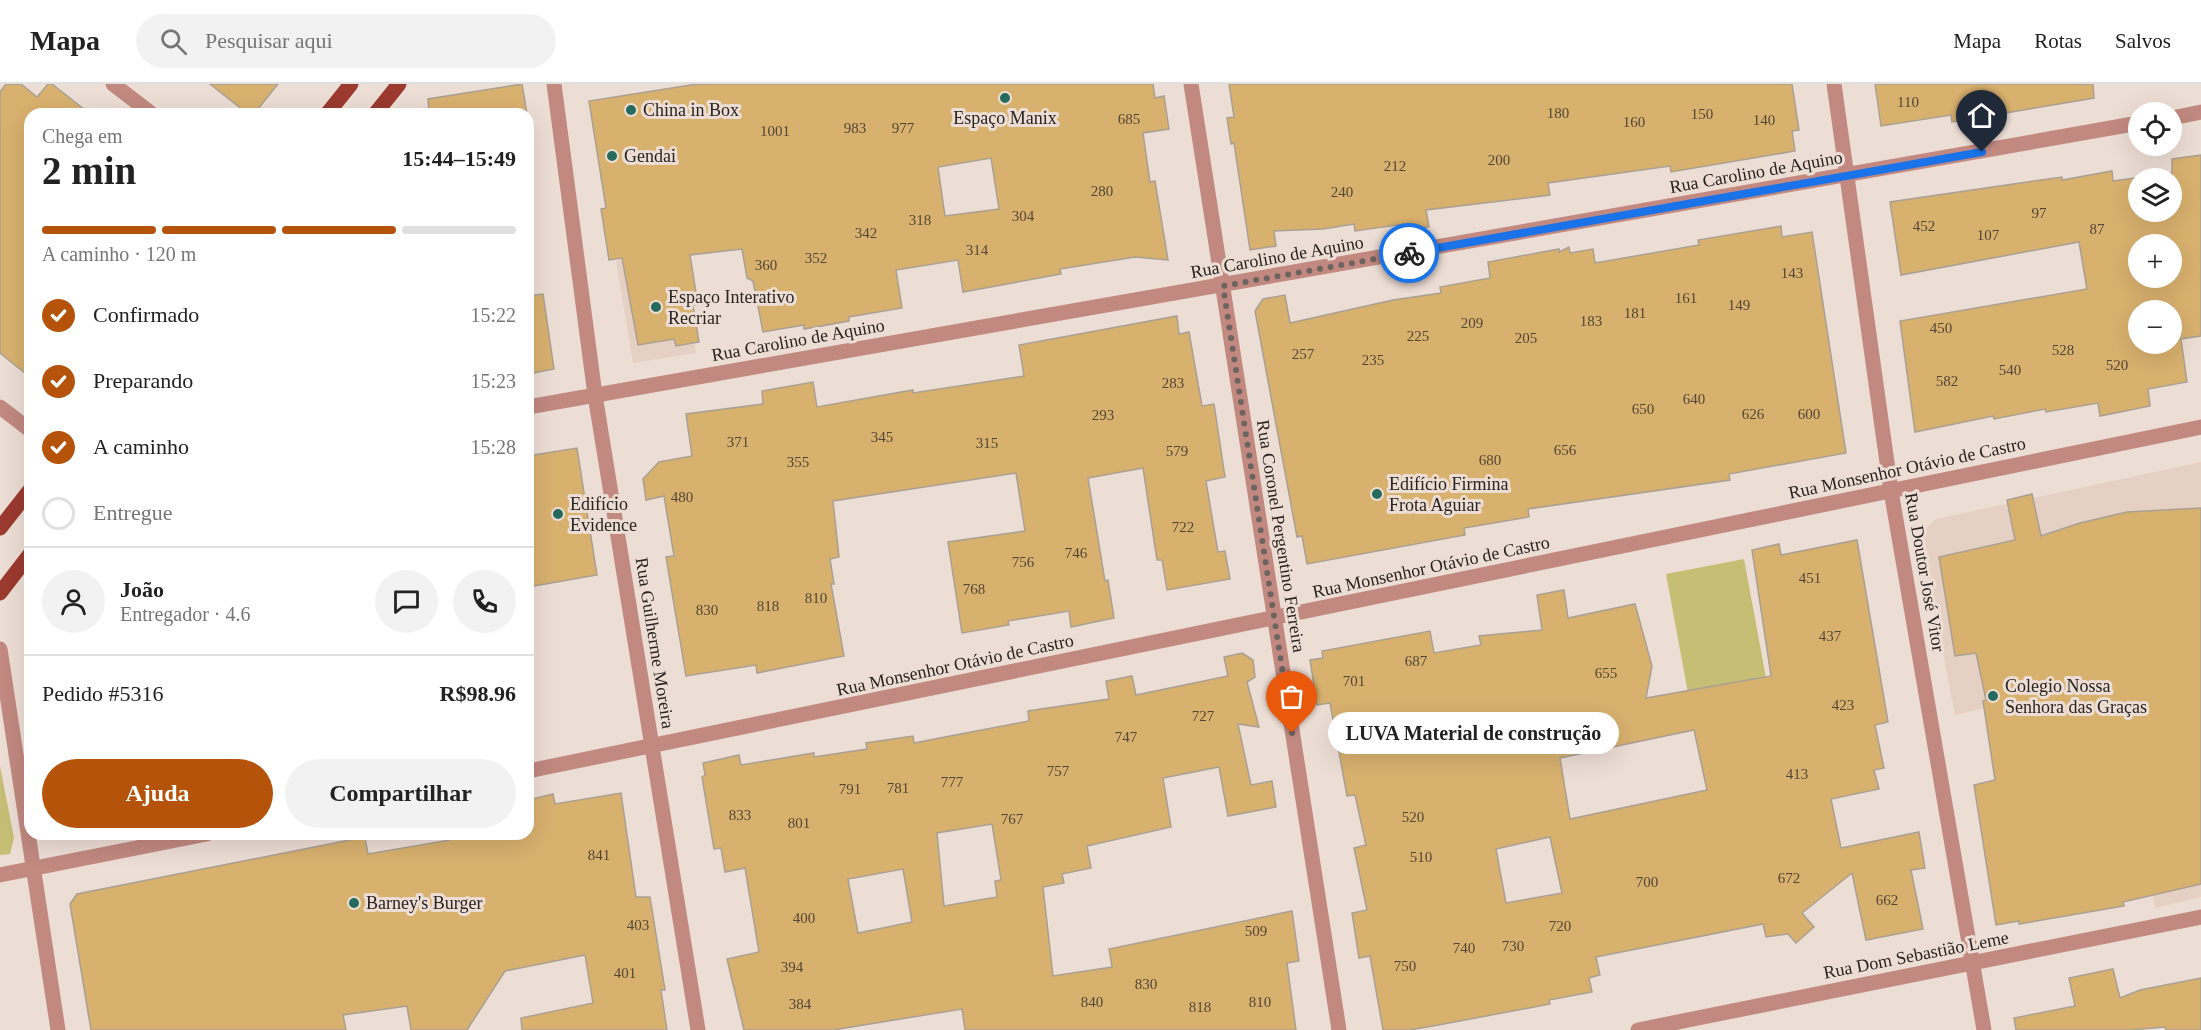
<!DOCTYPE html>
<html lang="pt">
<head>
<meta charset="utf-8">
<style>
  :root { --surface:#fff; --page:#f2f2f2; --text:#222; --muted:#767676; --line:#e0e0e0; --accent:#b45309 }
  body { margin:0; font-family:"Times New Roman",serif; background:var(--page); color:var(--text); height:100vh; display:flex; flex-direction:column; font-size:22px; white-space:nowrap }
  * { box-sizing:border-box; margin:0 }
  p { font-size:20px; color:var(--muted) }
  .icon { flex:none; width:33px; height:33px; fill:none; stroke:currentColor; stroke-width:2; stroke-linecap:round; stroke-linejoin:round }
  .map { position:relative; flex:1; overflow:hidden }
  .panel { position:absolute; left:24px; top:24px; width:510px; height:732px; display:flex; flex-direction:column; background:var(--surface); border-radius:18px; box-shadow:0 6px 24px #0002 }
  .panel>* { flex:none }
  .tools { position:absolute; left:2128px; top:18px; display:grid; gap:12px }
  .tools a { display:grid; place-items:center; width:54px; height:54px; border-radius:50%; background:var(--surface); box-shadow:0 6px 24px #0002; font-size:30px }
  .pin { position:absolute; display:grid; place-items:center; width:51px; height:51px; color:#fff; margin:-62px -26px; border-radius:50% 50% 50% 0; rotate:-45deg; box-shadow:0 0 6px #0007 }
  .pin .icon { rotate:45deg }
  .courier { position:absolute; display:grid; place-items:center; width:60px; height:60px; margin:-30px; border:4px solid #1a73e8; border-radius:50%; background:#fff; color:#222; box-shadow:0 2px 8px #0007 }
  .bubble { position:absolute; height:42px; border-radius:21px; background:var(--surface); box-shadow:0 6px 24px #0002; font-size:20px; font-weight:800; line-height:42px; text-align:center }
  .headline em { font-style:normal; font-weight:800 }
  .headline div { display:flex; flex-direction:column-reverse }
  .headline { display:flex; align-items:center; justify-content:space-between; height:102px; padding:0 18px }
  h1 { font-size:39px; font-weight:800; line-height:45px }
  .bar { display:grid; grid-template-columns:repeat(4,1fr); gap:9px 6px; align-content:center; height:72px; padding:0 18px }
  .bar i { height:8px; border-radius:4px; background:var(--line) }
  .bar .on { background:var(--accent) }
  .bar p { grid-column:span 4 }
  .line { display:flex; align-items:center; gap:15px; padding:0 18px; border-top:2px solid var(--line) }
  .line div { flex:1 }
  .round { display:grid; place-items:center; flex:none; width:63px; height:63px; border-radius:32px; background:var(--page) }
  ol { padding:0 18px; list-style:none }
  li { display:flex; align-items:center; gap:18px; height:66px }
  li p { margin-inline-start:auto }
  li .icon { padding:6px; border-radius:50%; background:var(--accent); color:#fff; stroke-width:4 }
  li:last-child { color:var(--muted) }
  li i { width:33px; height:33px; border:3px solid var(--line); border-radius:50% }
  .cta { display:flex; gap:12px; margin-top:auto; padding:12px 18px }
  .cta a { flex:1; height:69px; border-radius:36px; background:var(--accent); color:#fff; font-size:24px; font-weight:800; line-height:69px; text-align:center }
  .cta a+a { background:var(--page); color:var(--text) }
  header { display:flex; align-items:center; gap:36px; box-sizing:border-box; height:84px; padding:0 30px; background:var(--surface); border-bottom:2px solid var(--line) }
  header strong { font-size:28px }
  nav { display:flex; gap:33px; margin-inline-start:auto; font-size:21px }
  .search { width:420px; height:54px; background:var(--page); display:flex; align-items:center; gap:15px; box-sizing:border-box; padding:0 21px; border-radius:33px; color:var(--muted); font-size:22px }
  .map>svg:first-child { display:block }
  .built { fill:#e6d0c4 }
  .green { fill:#c5be74 }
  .building { fill:#d9b16f; stroke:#a9a093; stroke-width:1.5; fill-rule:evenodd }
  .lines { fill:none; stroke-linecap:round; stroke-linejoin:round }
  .minor { stroke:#c18980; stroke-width:15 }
  .major { stroke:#9b3a2f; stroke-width:15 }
  .done { stroke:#6d645f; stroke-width:6; stroke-dasharray:0 10.8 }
  .route { stroke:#1a73e8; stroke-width:8 }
  .poi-dot { fill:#266a5d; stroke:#edded5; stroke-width:2 }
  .labels { text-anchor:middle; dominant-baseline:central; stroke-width:6; stroke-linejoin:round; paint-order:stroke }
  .number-label { font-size:15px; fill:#544634 }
  .poi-label { font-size:18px; fill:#282320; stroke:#edded5; text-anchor:start }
  .street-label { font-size:18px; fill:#282320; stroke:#edded5 }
</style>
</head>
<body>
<header>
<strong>Mapa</strong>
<div class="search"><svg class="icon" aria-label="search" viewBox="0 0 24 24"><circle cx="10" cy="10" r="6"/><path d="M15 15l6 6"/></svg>Pesquisar aqui</div>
<nav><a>Mapa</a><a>Rotas</a><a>Salvos</a></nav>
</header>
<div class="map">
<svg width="2201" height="946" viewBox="0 0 2201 946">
  <rect width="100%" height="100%" fill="#edded5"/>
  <g class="built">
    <path d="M680,167L696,269L633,279L616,177Z"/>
    <path d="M2201,378V813L2155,824L2117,594L1955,631L1922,461L1925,445L1936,435Z"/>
  </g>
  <g class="green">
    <path d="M1744,475L1766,594L1688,609L1666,490Z"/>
    <path d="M0,682L14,754L10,770L0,771Z"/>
  </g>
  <g class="building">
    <path d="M6,0H21L37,13L48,0H52L90,30H30V293L0,269V8Z"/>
    <path d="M210,0H278L254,30H248Z"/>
    <path d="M522,0L527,30H429L428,15Z"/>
    <path d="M697,0H1153L1155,14L1164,12L1169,45L1143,49L1150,98L1155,97L1168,176L1135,173L1060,185L1061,190L963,208L958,176L896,186L902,224L849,233V237L804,245V241L763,248L753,197L747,194L742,165L690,171L698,221H693L699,258L676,262L674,255L638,261L622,174L609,176L601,125L606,124L589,17ZM991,74L999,125L945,132L938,83Z"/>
    <path d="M1229,0H1792L1799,46L1792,47L1795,67L1671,88L1670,82L1548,99L1550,111L1426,126L1429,143L1405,147L1404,140L1355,147L1354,140L1323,145L1274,147L1276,162L1250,166L1234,59L1231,60L1227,34L1234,33Z"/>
    <path d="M1875,0H2093L2094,14L1952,38L1951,31L1881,42Z"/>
    <path d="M2201,71V252L2181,255L2187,298L2148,305L2150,322L2100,332L2098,319L2046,328L2045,325L1994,335L1993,332L1915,348L1900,237L2087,205L2079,158L1901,191L1890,118L2062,93V96L2112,87L2113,97L2172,89V75ZM2139,94H2172V128H2139ZM2139,160H2172V194H2139ZM2139,226H2172V260H2139Z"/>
    <path d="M1781,142L1782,153L1812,148L1846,369L1729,390L1730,396L1528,425L1529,433L1464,444L1465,451L1307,480L1302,452L1297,453L1255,227L1263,215L1285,211L1290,239L1393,216L1441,209L1440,203L1490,194L1488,178L1559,165V168L1569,163L1570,169L1593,165L1595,179L1699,161L1698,156Z"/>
    <path d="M543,210L554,285L528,290V212Z"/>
    <path d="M1177,232L1179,250L1189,248L1202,322L1214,320L1225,393L1206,397L1218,468L1225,467L1230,495L1167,506L1162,476H1157L1143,384L1088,394L1105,497L1108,496L1114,534L1071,543L1069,527L1008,537L1009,541L962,549L948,458L1025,447L1016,389L833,417L839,473L830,475L834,500H831L844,572L757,589L756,581L686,592L666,473L674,472L664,412L646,416L643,395L659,378L692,372L686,330L763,320L762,307L813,298L817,323L913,306V309L1024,292L1019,261Z"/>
    <path d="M577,364L597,491L528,503V372Z"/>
    <path d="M2032,410L2041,452L2080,439L2127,428L2201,424V800L2123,818L2124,822L2019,840V837L1996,841L1974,701L1995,696L1983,617L1986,616L1976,569L1955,572L1939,473L2015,456L2007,416Z"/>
    <path d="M1857,456L1888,638L1875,641L1884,684L1874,686L1879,705L1831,715L1841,764L1919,748L1925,784L1911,786L1923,845L1866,856L1852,789L1802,829L1814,843L1796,859L1788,850L1766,853L1763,840L1596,873L1600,891L1589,894L1592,908L1549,916L1550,920L1433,942L1409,946H1383L1370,872L1359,874L1352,829L1367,826L1354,764L1366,761L1355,711L1347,712L1330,619L1317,621L1310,576L1323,574L1322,567L1430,547L1434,569L1481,561L1479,552L1542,546L1537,511L1564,506L1568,534L1635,520L1652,582L1646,614L1771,592L1752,466L1779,460L1781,471ZM1694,646L1707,706L1570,735L1560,674ZM1550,753L1562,809L1506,819L1496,765Z"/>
    <path d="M1242,569L1253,576L1255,593L1247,598L1259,643L1238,640L1251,701L1272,697L1276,723L1228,732L1219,683L1163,694L1171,743L1087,762L1091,784L1062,790L1064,799L1043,803L1053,892L1112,883L1109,865L1292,827L1299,877L1287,879L1296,946H965L962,925L833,946H744L727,875L759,868L745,784L725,788L721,764L714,765L702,693L705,691L703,679L739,671L741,681L814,669V673L867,665L866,659L913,652L914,659L1029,637L1028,627L1109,615L1106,597L1132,592L1136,611L1228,592L1224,573ZM992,740L1001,796L995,797L997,813L944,822L937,749ZM903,785L912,838L858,849L848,795Z"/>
    <path d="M621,709L636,813H650L665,906H661L667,946H522L521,934L593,919L585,871L505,887L467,946H411L407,922L343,931L346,946H91L70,820L77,810L365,753L368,770L450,756L448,750H528V716L553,710L555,720Z"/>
    <path d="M2113,885L2120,914L2140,906L2201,894V946H2166L2165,943L2130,946H2016L2014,934L2075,922L2069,894Z"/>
  </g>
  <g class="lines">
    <g class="minor">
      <path d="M113,0L152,30"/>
      <path d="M554,0L595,311L698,946"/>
      <path d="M1191,0L1339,946"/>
      <path d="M1834,0L1891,407L1984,946"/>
      <path d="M2172,34L2201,28"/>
      <path d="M0,323L30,346"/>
      <path d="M528,323L2139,39"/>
      <path d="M0,565L58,946"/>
      <path d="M528,687L2201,343"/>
      <path d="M0,791L207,750"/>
      <path d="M1638,946L2201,833"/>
    </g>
    <g class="major">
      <path d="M327,30L351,0"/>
      <path d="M375,30L399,0"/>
      <path d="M0,444L30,406"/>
      <path d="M0,509L30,470"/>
    </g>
  </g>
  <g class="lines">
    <path class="done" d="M1292,649L1223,202L1409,169"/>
    <path class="route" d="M1409,169L1982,68"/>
  </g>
  <g class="poi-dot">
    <circle cx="1005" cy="14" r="6"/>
    <circle cx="631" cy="26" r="6"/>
    <circle cx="612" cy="72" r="6"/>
    <circle cx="656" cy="223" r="6"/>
    <circle cx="1377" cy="410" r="6"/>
    <circle cx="558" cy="430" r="6"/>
    <circle cx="1993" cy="612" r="6"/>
    <circle cx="354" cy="819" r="6"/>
  </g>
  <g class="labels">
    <g class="number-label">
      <text x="1908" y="18">110</text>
      <text x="1558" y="29">180</text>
      <text x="1702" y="30">150</text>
      <text x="1129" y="35">685</text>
      <text x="1764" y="36">140</text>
      <text x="1634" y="38">160</text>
      <text x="855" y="44">983</text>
      <text x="903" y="44">977</text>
      <text x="775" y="47">1001</text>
      <text x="1499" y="76">200</text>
      <text x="1395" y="82">212</text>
      <text x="1102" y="107">280</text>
      <text x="1342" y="108">240</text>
      <text x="2039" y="129">97</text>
      <text x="1023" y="132">304</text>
      <text x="920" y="136">318</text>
      <text x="1924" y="142">452</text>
      <text x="2097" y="145">87</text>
      <text x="866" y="149">342</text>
      <text x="1988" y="151">107</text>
      <text x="977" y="166">314</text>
      <text x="816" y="174">352</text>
      <text x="766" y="181">360</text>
      <text x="1792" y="189">143</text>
      <text x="1686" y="214">161</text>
      <text x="1739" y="221">149</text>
      <text x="1635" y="229">181</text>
      <text x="1591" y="237">183</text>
      <text x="1472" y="239">209</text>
      <text x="1941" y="244">450</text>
      <text x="1418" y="252">225</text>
      <text x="1526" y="254">205</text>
      <text x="2063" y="266">528</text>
      <text x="1303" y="270">257</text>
      <text x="1373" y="276">235</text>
      <text x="2117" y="281">520</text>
      <text x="2010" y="286">540</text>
      <text x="1947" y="297">582</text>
      <text x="1173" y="299">283</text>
      <text x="1694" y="315">640</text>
      <text x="1643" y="325">650</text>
      <text x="1753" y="330">626</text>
      <text x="1809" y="330">600</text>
      <text x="1103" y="331">293</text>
      <text x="882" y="353">345</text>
      <text x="738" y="358">371</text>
      <text x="987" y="359">315</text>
      <text x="1565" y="366">656</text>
      <text x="1177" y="367">579</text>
      <text x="1490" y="376">680</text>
      <text x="798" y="378">355</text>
      <text x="682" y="413">480</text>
      <text x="1183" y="443">722</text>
      <text x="1076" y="469">746</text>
      <text x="1023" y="478">756</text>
      <text x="1810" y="494">451</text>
      <text x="974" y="505">768</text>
      <text x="816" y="514">810</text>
      <text x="768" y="522">818</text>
      <text x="707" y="526">830</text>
      <text x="1830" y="552">437</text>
      <text x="1416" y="577">687</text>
      <text x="1606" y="589">655</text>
      <text x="1354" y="597">701</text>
      <text x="1843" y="621">423</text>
      <text x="1203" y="632">727</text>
      <text x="1126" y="653">747</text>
      <text x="1058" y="687">757</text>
      <text x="1797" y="690">413</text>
      <text x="952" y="698">777</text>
      <text x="898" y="704">781</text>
      <text x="850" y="705">791</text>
      <text x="740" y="731">833</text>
      <text x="1413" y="733">520</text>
      <text x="1012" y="735">767</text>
      <text x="799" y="739">801</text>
      <text x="599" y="771">841</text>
      <text x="1421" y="773">510</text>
      <text x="1789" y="794">672</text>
      <text x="1647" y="798">700</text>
      <text x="1887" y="816">662</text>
      <text x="804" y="834">400</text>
      <text x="638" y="841">403</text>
      <text x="1560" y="842">720</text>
      <text x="1256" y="847">509</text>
      <text x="1513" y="862">730</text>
      <text x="1464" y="864">740</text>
      <text x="1405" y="882">750</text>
      <text x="792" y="883">394</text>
      <text x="625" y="889">401</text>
      <text x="1146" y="900">830</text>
      <text x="1092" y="918">840</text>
      <text x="1260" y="918">810</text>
      <text x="800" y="920">384</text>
      <text x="1200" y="923">818</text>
    </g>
    <g class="poi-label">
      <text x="643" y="26">China in Box</text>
      <text x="1005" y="34" text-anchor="middle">Espaço Manix</text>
      <text x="624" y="72">Gendai</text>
      <text x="668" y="213">Espaço Interativo<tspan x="668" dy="21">Recriar</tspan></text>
      <text x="1389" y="400">Edifício Firmina<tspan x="1389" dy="21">Frota Aguiar</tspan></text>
      <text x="570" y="420">Edifício<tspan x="570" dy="21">Evidence</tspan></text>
      <text x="2005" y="602">Colegio Nossa<tspan x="2005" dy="21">Senhora das Graças</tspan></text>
      <text x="366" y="819">Barney's Burger</text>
    </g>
    <g class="street-label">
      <text transform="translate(1756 88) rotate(-10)">Rua Carolino de Aquino</text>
      <text transform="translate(1277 173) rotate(-10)">Rua Carolino de Aquino</text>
      <text transform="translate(798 256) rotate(-10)">Rua Carolino de Aquino</text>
      <text transform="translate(1907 384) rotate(-12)">Rua Monsenhor Otávio de Castro</text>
      <text transform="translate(1281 452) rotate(81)">Rua Coronel Pergentino Ferreira</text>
      <text transform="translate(1431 483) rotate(-12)">Rua Monsenhor Otávio de Castro</text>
      <text transform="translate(1925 488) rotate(80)">Rua Doutor José Vitor</text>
      <text transform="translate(655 559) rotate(81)">Rua Guilherme Moreira</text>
      <text transform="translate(955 581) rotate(-12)">Rua Monsenhor Otávio de Castro</text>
      <text transform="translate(1916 871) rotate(-11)">Rua Dom Sebastião Leme</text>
    </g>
  </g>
</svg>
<div class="tools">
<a><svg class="icon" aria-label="locate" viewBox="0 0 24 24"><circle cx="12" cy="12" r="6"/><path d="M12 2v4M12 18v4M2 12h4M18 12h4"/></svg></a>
<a><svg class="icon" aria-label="layers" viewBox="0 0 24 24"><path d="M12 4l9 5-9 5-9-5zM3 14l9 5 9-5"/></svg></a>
<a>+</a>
<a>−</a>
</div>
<div class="pin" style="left:1292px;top:649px;background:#ea580c"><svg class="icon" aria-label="bag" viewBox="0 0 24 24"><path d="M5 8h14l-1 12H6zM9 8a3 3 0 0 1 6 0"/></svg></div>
<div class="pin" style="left:1982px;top:68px;background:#1f2937"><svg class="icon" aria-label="home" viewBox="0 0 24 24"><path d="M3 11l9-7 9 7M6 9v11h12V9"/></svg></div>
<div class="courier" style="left:1409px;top:169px"><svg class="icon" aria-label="bike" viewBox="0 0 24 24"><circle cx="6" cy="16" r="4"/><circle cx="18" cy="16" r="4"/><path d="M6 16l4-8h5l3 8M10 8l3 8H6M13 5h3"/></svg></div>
<div class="bubble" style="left:1328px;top:628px;width:291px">LUVA Material de construção</div>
<section class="panel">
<div class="headline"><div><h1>2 min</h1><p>Chega em</p></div><em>15:44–15:49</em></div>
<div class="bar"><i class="on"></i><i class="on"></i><i class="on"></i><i></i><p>A caminho · 120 m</p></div>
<ol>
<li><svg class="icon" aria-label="check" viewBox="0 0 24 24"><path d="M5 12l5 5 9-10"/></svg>Confirmado<p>15:22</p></li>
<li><svg class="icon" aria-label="check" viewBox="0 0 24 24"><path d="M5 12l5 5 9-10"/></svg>Preparando<p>15:23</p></li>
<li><svg class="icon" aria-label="check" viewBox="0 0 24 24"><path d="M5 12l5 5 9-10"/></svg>A caminho<p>15:28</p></li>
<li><i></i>Entregue</li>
</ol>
<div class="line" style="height:108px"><a class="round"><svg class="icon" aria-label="person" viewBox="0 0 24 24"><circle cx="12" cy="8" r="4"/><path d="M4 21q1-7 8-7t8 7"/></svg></a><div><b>João</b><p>Entregador · 4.6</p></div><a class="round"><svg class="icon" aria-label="chat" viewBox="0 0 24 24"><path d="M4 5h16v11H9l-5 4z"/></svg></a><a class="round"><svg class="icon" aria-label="phone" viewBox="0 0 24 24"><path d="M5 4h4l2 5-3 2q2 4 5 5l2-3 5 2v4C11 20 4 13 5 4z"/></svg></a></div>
<div class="line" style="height:78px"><div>Pedido #5316</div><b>R$98.96</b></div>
<div class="cta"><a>Ajuda</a><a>Compartilhar</a></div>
</section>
</div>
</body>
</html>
